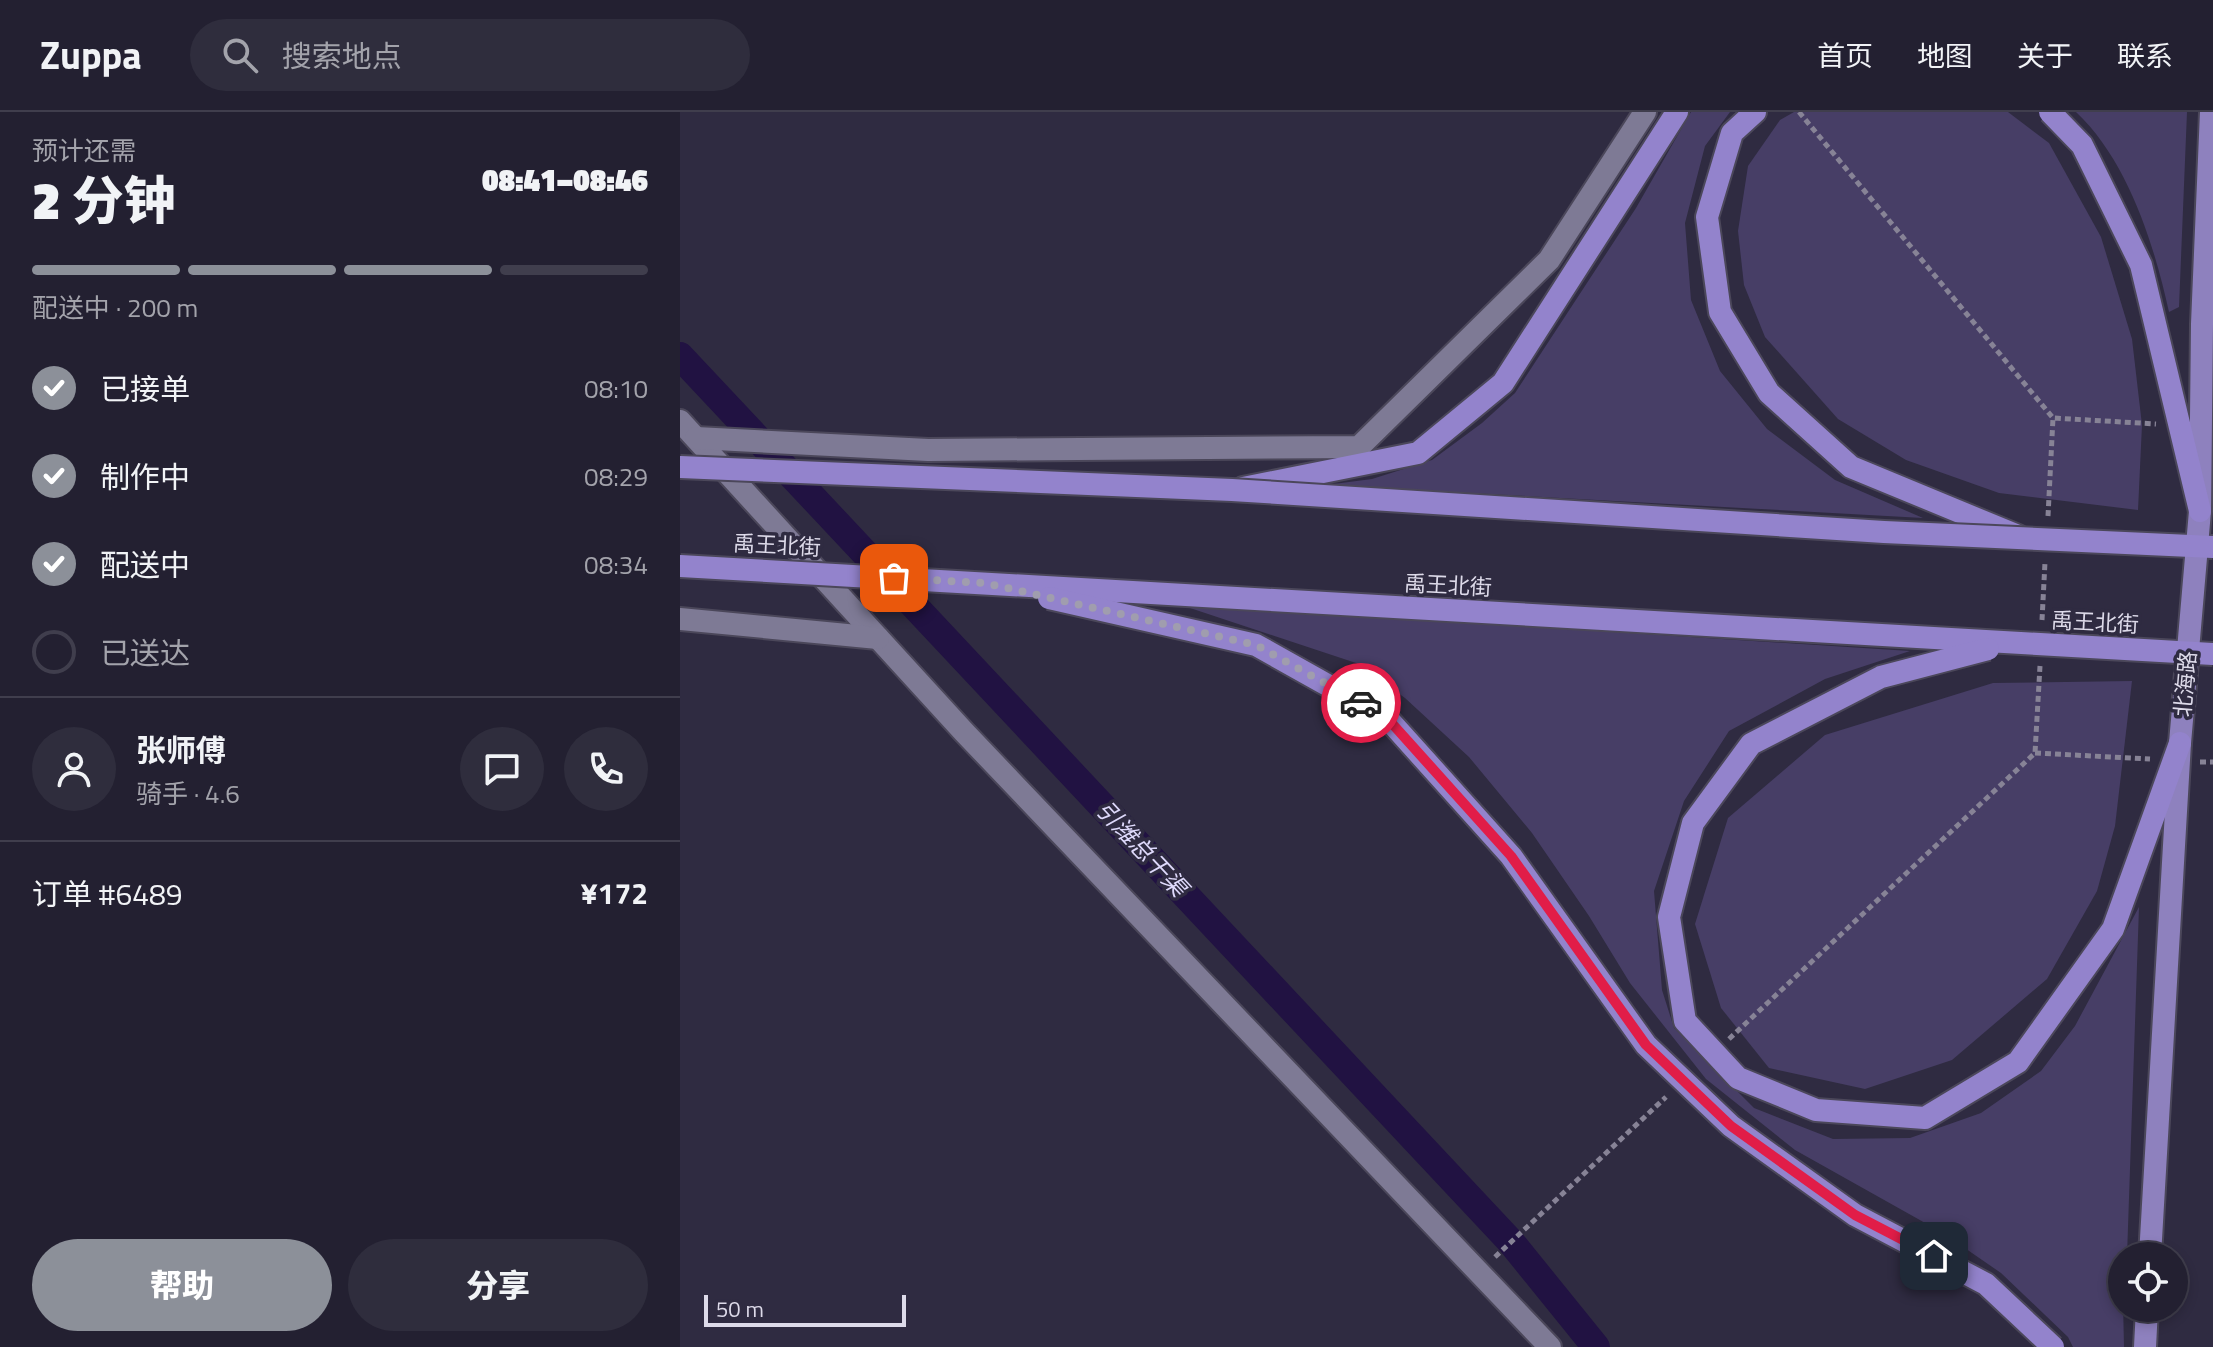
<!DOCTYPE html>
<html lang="zh">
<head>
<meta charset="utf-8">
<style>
  :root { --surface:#232031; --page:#2f2d3d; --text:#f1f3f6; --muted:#a3a3ab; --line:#403e4d; --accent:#8c9099 }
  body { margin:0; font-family:"Titillium Web","Noto Sans SC",sans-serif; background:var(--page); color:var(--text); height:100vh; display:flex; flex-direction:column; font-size:30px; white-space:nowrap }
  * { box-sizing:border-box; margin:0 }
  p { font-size:26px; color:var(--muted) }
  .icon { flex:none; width:44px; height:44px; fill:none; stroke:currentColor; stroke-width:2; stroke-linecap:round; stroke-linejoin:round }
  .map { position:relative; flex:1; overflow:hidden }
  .side { display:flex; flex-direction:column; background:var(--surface); width:680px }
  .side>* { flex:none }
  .controls { position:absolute; left:1428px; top:1130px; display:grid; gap:16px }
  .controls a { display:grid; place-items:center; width:80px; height:80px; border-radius:50%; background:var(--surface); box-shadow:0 4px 12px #0003,0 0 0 2px var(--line); font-size:40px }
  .scale { position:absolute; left:24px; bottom:20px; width:202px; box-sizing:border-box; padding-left:8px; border:4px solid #dddae9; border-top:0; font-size:22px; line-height:28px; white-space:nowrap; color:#dddae9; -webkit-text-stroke:6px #2f2b41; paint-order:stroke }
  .pin { position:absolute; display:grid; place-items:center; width:68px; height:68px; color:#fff; margin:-34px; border-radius:16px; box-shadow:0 4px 12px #0006 }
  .courier { position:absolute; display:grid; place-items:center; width:80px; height:80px; margin:-40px; border:6px solid #e11d48; border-radius:50%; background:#fff; color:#222; box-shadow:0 2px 10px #0007 }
  .summary em { font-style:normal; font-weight:800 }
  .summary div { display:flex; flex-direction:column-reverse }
  .summary { display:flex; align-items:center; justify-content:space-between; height:136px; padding:0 32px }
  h1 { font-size:52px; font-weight:800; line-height:60px }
  .bar { display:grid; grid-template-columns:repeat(4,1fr); gap:12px 8px; align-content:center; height:96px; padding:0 32px }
  .bar i { height:10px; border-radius:6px; background:var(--line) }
  .bar .selected { background:var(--accent) }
  .bar p { grid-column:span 4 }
  .line { display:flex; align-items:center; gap:20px; padding:0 32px; border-top:2px solid var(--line) }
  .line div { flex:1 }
  .round { display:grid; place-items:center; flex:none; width:84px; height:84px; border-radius:42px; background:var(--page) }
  ol { padding:0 32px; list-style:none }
  li { display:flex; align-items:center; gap:24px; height:88px }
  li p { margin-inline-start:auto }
  li .icon { padding:8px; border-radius:50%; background:var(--accent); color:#fff; stroke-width:4 }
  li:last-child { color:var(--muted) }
  li i { width:44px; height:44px; border:4px solid var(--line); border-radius:50% }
  .action { display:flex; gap:16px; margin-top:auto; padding:16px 32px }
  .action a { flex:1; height:92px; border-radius:48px; background:var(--accent); color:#fff; font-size:32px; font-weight:800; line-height:92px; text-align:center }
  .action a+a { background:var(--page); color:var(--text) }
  header { display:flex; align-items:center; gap:48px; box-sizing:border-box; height:112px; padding:0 40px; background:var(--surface); border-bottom:2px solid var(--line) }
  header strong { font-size:38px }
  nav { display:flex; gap:44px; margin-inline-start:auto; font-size:28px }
  .search { width:560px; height:72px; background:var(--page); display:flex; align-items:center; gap:20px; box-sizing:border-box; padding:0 28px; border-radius:44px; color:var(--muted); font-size:30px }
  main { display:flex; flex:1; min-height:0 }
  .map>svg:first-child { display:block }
  .green { fill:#473e66 }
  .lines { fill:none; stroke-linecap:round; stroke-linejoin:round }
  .canal { stroke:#211242; stroke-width:28 }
  .tertiary-casing { stroke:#4b475a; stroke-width:26 }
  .primary-casing { stroke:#4b475a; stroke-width:26 }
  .trunk-casing { stroke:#4b475a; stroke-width:26 }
  .path { stroke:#878396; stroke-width:5; stroke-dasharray:6 4; stroke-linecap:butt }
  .tertiary { stroke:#7e7a95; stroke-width:22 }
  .primary { stroke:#8e81be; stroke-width:22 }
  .trunk { stroke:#9383cc; stroke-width:22 }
  .primary-bridge-casing { stroke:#4b475a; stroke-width:26; stroke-linecap:butt }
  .trunk-bridge-casing { stroke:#4b475a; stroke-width:26; stroke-linecap:butt }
  .primary-bridge { stroke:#8e81be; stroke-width:22 }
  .trunk-bridge { stroke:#9383cc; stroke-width:22 }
  .done { stroke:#a09dae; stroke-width:8; stroke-dasharray:0 14.4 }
  .route { stroke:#e11d48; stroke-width:10 }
  .labels { text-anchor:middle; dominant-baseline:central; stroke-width:7; stroke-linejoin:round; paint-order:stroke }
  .street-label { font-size:22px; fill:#dddae9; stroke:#2f2b41 }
  .water-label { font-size:24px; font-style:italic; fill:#ded9fb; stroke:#2f2b41 }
</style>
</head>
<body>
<header>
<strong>Zuppa</strong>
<div class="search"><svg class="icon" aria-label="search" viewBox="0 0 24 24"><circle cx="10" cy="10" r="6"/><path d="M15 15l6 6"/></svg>搜索地点</div>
<nav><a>首页</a><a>地图</a><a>关于</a><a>联系</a></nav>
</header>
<main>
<section class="side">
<div class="summary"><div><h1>2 分钟</h1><p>预计还需</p></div><em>08:41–08:46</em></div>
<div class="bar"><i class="selected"></i><i class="selected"></i><i class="selected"></i><i></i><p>配送中 · 200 m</p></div>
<ol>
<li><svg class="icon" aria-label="check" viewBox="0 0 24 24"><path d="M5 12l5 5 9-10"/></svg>已接单<p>08:10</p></li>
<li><svg class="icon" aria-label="check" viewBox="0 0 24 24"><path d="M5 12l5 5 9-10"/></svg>制作中<p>08:29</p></li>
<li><svg class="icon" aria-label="check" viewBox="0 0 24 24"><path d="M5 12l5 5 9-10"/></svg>配送中<p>08:34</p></li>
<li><i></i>已送达</li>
</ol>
<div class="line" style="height:144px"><a class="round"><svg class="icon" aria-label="person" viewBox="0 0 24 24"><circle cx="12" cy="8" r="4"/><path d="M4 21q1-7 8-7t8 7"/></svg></a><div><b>张师傅</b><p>骑手 · 4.6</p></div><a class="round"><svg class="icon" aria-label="chat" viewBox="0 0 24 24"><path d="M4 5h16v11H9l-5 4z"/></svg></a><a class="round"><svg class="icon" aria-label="phone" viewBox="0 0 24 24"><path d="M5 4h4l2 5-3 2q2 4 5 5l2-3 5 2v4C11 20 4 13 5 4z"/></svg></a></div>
<div class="line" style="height:104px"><div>订单 #6489</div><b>¥172</b></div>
<div class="action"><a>帮助</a><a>分享</a></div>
</section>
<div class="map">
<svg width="1533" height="1235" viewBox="0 0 1533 1235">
  <rect width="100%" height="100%" fill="#2f2b41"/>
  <g class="green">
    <path d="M1011,0H1050L1025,34L1005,111L1011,188L1040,259L1087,317L1155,368L1243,406L646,373L692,367L752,348L802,311L835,281L956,96Z"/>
    <path d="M1114,0H1328L1369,31L1421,125L1452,227L1462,313L1458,398L1319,381L1226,348L1158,307L1085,225L1064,173L1058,119L1068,54L1100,8Z"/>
    <path d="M1396,0H1507L1499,195L1489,200C1474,132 1448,49 1396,0Z"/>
    <path d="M498,492L1230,539L1145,567L1049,619L1004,689L974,779L982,878L994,916L1074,996L1153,1027L1230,1026L1301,1001L1361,959L1395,914L1459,795L1447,1144H1442L1444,1235H1393L1388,1225L1321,1161L1263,1121L1115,1038L1026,967L950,871L909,804L852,721L789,645L725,586L676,551Z"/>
    <path d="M1452,569L1435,714L1417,779L1367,867L1272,948L1185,977L1089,956L1041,896L1015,812L1048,706L1145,623L1313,571Z"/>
  </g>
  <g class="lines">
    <path class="canal" d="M0,244L831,1130L916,1235"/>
    <g class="tertiary-casing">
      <g id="tertiary">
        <path d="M0,309L284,620L870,1235"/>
        <path d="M16,326L248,338L679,335L869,148L965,0"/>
        <path d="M0,507L198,526"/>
      </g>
    </g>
    <g class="primary-casing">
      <path id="primary" d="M1465,1235L1467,1196"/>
    </g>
    <g class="trunk-casing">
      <g id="trunk">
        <path d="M1075,0L1052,21L1027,105L1040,200L1089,281L1171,355L1338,424"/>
        <path d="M563,376L738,341L823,271L997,0"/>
      </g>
    </g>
    <g class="path">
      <path d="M1119,0L1373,306"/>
      <path d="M1368,404L1373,306L1476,312"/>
      <path d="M1362,508L1365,450"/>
      <path d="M1355,641L1470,647"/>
      <path d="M1520,650H1533"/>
      <path d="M1049,927L1355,641L1360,554"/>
      <path d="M815,1145L986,985"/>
    </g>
    <use href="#tertiary" class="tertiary"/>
    <use href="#primary" class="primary"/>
    <use href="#trunk" class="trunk"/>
    <g class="primary-bridge-casing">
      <path id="primary-bridge" d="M1470,1144L1500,631L1520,399L1522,212L1531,0"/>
    </g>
    <g class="trunk-bridge-casing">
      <g id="trunk-bridge">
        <path d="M1370,0L1402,33L1461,153L1520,399"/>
        <path d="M0,355L552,378L1204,420L1533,435"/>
        <path d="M0,454L1533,542"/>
        <path d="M369,486L576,533L708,607L831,744L966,933L1051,1014L1175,1103L1306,1172L1373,1235"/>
        <path d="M1308,537L1201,565L1071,632L1013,711L989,805L1005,909L1058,966L1136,998L1245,1006L1338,950L1433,817L1500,631"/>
      </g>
    </g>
    <use href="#primary-bridge" class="primary-bridge"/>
    <use href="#trunk-bridge" class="trunk-bridge"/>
  </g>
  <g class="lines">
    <path class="done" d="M214,466L305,471L576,533L681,591"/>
    <path class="route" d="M681,591L708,607L831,744L966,933L1051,1014L1175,1103L1254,1144"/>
  </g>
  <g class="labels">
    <g class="street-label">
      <text transform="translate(97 433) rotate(3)">禹王北街</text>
      <text transform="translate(768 473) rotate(3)">禹王北街</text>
      <text transform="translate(1415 510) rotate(3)">禹王北街</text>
      <text transform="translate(1505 572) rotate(-85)">北海路</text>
    </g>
    <g class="water-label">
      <text transform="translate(462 736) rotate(47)">引潍总干渠</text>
    </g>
  </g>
</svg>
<div class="controls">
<a><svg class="icon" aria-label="locate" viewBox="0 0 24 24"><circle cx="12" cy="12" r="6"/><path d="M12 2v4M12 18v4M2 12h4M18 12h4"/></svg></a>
</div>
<div class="scale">50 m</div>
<div class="pin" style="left:214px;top:466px;background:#ea580c"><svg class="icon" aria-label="bag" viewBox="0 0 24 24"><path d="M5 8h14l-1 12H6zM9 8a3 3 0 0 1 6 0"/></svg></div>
<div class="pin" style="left:1254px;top:1144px;background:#1f2937"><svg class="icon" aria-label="home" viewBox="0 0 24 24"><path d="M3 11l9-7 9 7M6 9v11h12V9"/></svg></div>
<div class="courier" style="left:681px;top:591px"><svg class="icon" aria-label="car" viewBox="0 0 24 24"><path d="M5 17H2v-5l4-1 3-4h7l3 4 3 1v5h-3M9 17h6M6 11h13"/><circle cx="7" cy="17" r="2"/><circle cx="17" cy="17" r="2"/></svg></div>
</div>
</main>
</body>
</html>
